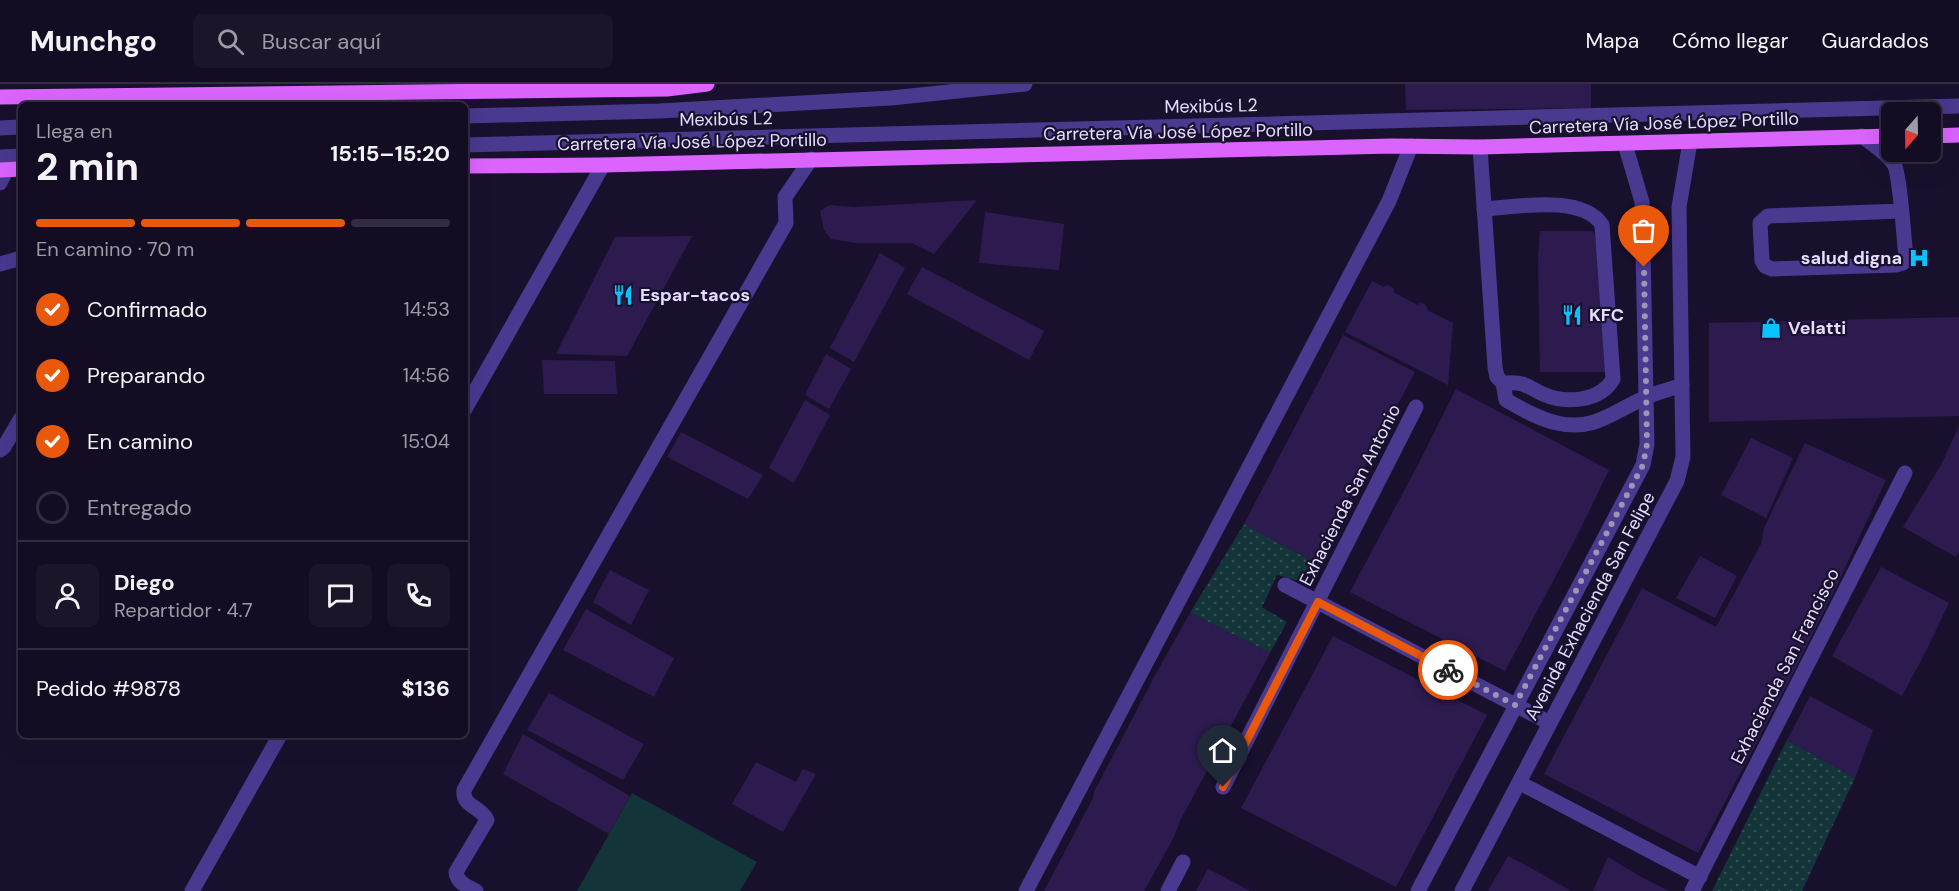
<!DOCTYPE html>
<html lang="es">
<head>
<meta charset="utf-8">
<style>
  :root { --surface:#130c22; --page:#1c152a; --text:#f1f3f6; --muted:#9d9ba5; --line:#322c40; --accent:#ea580c }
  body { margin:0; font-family:"DM Sans",sans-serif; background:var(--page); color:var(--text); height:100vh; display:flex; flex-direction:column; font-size:22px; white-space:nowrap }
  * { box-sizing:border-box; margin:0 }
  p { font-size:20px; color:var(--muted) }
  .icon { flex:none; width:33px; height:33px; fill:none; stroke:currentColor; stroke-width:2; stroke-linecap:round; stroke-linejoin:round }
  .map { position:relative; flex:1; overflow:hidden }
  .sheet { position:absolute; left:18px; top:18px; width:450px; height:636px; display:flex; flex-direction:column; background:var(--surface); border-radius:9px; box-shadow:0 6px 24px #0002,0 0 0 2px var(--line) }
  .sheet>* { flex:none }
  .needle { width:39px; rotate:200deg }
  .buttons { position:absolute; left:1881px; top:18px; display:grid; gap:12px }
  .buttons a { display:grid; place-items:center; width:60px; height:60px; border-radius:9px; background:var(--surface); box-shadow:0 6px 24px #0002,0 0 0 2px var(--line); font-size:30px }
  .pin { position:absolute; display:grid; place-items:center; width:51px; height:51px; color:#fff; margin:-62px -26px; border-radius:50% 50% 50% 0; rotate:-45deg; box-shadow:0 0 6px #0007 }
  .pin .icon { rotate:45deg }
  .courier { position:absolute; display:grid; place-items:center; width:60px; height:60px; margin:-30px; border:4px solid #ea580c; border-radius:50%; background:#fff; color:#222; box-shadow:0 2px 8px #0007 }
  .summary em { font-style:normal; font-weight:700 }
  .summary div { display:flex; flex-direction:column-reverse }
  .summary { display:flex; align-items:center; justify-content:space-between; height:102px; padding:0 18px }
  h1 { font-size:39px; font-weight:700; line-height:45px }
  .bar { display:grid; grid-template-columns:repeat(4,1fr); gap:9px 6px; align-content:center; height:72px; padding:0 18px }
  .bar i { height:8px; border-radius:4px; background:var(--line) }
  .bar .current { background:var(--accent) }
  .bar p { grid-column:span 4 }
  .line { display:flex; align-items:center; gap:15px; padding:0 18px; border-top:2px solid var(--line) }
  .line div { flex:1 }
  .round { display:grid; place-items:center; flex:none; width:63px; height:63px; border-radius:9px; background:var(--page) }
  ol { padding:0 18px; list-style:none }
  li { display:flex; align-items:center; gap:18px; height:66px }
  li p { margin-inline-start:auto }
  li .icon { padding:6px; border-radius:50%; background:var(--accent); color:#fff; stroke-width:4 }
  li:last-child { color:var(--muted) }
  li i { width:33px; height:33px; border:3px solid var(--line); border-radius:50% }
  header { display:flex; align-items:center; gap:36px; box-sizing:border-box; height:84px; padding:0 30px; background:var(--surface); border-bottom:2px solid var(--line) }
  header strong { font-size:28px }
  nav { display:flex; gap:33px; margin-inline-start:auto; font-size:21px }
  .search { width:420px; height:54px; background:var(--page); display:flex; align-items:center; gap:15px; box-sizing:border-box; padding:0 21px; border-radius:9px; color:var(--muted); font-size:22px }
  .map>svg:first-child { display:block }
  .park { fill:url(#park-dots) }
  .pitch { fill:#133438 }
  .building { fill:#2d1b4f }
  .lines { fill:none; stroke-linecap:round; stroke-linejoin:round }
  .service { stroke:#49398f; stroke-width:15 }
  .minor { stroke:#49398f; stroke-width:15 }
  .primary { stroke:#db64ff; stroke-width:15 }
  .done { stroke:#9e95b6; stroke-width:6; stroke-dasharray:0 10.8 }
  .route { stroke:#ea580c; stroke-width:8 }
  .labels { text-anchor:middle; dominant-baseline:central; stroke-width:4.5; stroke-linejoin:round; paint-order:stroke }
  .street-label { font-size:18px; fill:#e5ddff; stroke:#19102d }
  .poi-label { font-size:18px; font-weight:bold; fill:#e5ddff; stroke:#19102d; text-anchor:start }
</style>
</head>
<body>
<header>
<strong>Munchgo</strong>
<div class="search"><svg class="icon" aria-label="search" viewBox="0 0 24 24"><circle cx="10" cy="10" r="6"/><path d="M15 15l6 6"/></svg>Buscar aquí</div>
<nav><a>Mapa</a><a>Cómo llegar</a><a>Guardados</a></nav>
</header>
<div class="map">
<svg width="1959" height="807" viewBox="0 0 1959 807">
  <defs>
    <pattern id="park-dots" width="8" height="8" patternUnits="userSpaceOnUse" patternTransform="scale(1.5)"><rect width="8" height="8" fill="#133438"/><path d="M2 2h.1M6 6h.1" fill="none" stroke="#355156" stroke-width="1.8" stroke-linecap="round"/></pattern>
  </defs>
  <rect width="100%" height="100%" fill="#19102d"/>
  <g class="park">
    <path d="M1244,440L1316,479L1302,498L1277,491L1262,523L1287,538L1270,569L1190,529Z"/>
    <path d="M1787,656L1855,694L1802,807H1712Z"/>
  </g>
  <path class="pitch" d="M632,709L757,778L740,807H577Z"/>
  <g class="building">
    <path d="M1405,0H1591V24L1406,26Z"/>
    <path d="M977,116L934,170L912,159H855L831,155L824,146L820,127L830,121L854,123Z"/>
    <path d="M985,128L1064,140L1059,186L979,179Z"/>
    <path d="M1540,147H1593L1600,160L1610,288H1540L1538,174Z"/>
    <path d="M692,152L627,272L556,270L615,153Z"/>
    <path d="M880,169L905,184L854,278L830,264Z"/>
    <path d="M922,183L1044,247L1029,276L907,210Z"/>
    <path d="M1372,197L1384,203L1386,201L1390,202L1394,205L1393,208L1418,221L1420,219L1424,220L1427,223V226L1453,239L1448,301L1345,248Z"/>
    <path d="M1959,233V332L1709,338V239Z"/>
    <path d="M1343,251L1415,288L1335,439L1316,479L1244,440Z"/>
    <path d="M826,270L851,285L829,325L805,311Z"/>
    <path d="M542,276L615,277L617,310H544Z"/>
    <path d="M1456,305L1609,386L1576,454L1505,587L1350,508L1421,375Z"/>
    <path d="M805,316L830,331L794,399L769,384Z"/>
    <path d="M1959,342V467L1956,473L1903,443L1941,381Z"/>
    <path d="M681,348L763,391L748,415L667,373Z"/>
    <path d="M1751,354L1793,374L1766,434L1721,411Z"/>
    <path d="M1805,359L1886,396L1838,499L1787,601L1698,769L1544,690L1642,504L1716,543L1761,460L1764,444Z"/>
    <path d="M1700,472L1737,492L1715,534L1676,514Z"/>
    <path d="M1881,483L1949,519L1925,569L1902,612L1832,572Z"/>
    <path d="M610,486L649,506L631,541L593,518Z"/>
    <path d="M586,525L674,574L654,613L563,566Z"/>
    <path d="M1190,529L1270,569L1180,737L1173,755L1144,807H1044L1093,714L1094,708L1153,595Z"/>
    <path d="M1333,552L1487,631L1396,803L1241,724Z"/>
    <path d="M549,609L644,660L623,696L527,646Z"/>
    <path d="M1810,612L1873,646L1855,694L1787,656Z"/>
    <path d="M523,650L630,712L609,750L503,690Z"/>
    <path d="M756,678L796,698L803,685L816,690L783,748L732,720Z"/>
    <path d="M1508,772L1538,788L1571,807H1488Z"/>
    <path d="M1608,773L1643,794L1669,807H1593Z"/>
    <path d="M1208,785L1224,793L1250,807H1196Z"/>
  </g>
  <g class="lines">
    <g class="service">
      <path d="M465,32L659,27L891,14L1025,0"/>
      <path d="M0,44L21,43"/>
      <path d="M1862,52C1873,61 1886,68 1894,80C1900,90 1904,157 1906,173L1903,179L1896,181L1772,185L1765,182L1762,177L1760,139L1768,132L1901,127"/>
      <path d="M465,61L1959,22"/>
      <path d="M1480,63L1495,283L1497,293L1503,299L1506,316C1522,325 1539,335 1557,339C1595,348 1615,326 1647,313C1658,308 1671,305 1682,301"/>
      <path d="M0,73L21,72"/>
      <path d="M0,99L7,85"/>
      <path d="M1484,125C1515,123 1583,110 1602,141L1613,295C1600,318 1565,320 1543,310C1536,307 1529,302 1522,300C1516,298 1509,299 1503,299"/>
      <path d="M0,180L21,174"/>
      <path d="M0,366L4,363L21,334"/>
      <path d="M476,807C467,802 457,799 456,788L487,736C481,722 462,723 464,706L786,139L785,113L811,75"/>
      <path d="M1026,807L1389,117L1411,62"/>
    </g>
    <g class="minor">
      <path d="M465,325L603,81"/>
      <path d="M1285,501L1550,639"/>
      <path d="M1520,699L1700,793"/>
      <path d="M1223,703L1416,323"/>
      <path d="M192,807L280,651"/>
      <path d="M1168,807L1183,778"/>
      <path d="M1418,807L1643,381L1647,360L1642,118L1625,60"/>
      <path d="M1462,807L1677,397L1683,373L1679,123L1690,58"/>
      <path d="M1692,807L1905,389"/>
    </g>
    <g class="primary">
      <path d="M0,13L667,5L707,0"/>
      <path d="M1930,52L1959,51"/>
      <path d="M465,82L603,81L1391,62L1480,63L1892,52"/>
      <path d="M0,86L21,85"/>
    </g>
  </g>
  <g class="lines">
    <path class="done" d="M1448,586L1515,621L1643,381L1647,360L1644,183"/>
    <path class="route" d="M1223,703L1318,518L1448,586"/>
  </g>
  <defs>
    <g id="hospital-bare" transform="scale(1.62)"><path d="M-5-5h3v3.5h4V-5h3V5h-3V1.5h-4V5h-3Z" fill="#09c3ff" stroke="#19102d" stroke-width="2.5" paint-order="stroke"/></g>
    <g id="restaurant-bare" transform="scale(1.62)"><path d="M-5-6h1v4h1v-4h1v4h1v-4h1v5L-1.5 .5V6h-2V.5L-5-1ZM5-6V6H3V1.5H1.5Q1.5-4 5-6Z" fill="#09c3ff" stroke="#19102d" stroke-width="2.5" paint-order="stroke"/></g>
    <g id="shop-bare" transform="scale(1.62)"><path d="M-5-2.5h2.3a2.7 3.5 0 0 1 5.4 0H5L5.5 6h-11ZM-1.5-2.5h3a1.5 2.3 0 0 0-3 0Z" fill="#09c3ff" stroke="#19102d" stroke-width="2.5" paint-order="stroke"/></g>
  </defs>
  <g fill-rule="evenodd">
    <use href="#hospital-bare" x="1919" y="174"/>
    <use href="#restaurant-bare" x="623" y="211"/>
    <use href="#restaurant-bare" x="1572" y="231"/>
    <use href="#shop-bare" x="1771" y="244"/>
  </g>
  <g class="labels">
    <g class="street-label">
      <text transform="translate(1211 22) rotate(-1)">Mexibús L2</text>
      <text transform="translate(726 35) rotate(-1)">Mexibús L2</text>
      <text transform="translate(1664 39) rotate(-2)">Carretera Vía José López Portillo</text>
      <text transform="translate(1178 48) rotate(-1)">Carretera Vía José López Portillo</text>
      <text transform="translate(692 58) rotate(-1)">Carretera Vía José López Portillo</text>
      <text transform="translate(1350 411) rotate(-63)">Exhacienda San Antonio</text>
      <text transform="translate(1590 522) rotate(-62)">Avenida Exhacienda San Felipe</text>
      <text transform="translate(1785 582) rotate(-63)">Exhacienda San Francisco</text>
    </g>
    <g class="poi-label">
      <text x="1902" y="174" text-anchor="end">salud digna</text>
      <text x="640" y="211">Espar-tacos</text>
      <text x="1589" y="231">KFC</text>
      <text x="1788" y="244">Velatti</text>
    </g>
  </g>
</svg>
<div class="buttons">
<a><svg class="needle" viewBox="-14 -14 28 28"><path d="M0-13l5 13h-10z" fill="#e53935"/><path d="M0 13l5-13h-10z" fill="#9d9ba5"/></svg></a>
</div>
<div class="pin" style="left:1644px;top:183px;background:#ea580c"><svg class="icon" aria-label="bag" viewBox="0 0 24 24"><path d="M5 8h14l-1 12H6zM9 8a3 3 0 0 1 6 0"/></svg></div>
<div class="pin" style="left:1223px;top:703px;background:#1f2937"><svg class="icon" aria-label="home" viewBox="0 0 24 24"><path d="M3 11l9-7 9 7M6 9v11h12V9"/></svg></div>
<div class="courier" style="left:1448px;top:586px"><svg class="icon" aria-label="bike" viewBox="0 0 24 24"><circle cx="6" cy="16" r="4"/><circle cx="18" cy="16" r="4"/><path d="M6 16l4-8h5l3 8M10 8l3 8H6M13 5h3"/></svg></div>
<section class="sheet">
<div class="summary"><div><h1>2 min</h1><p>Llega en</p></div><em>15:15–15:20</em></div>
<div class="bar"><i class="current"></i><i class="current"></i><i class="current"></i><i></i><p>En camino · 70 m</p></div>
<ol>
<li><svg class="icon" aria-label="check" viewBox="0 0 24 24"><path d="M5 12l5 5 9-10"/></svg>Confirmado<p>14:53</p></li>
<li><svg class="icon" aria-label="check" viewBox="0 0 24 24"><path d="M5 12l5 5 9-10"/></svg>Preparando<p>14:56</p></li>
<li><svg class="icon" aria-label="check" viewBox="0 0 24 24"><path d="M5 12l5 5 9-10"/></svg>En camino<p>15:04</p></li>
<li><i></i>Entregado</li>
</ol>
<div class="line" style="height:108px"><a class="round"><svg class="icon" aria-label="person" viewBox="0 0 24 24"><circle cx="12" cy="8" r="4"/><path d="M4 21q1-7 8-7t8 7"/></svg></a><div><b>Diego</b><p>Repartidor · 4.7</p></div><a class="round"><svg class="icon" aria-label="chat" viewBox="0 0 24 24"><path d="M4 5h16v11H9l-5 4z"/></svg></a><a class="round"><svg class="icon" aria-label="phone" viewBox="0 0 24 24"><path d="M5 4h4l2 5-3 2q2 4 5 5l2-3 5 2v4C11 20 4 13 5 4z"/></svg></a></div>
<div class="line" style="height:78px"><div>Pedido #9878</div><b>$136</b></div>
</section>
</div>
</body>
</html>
